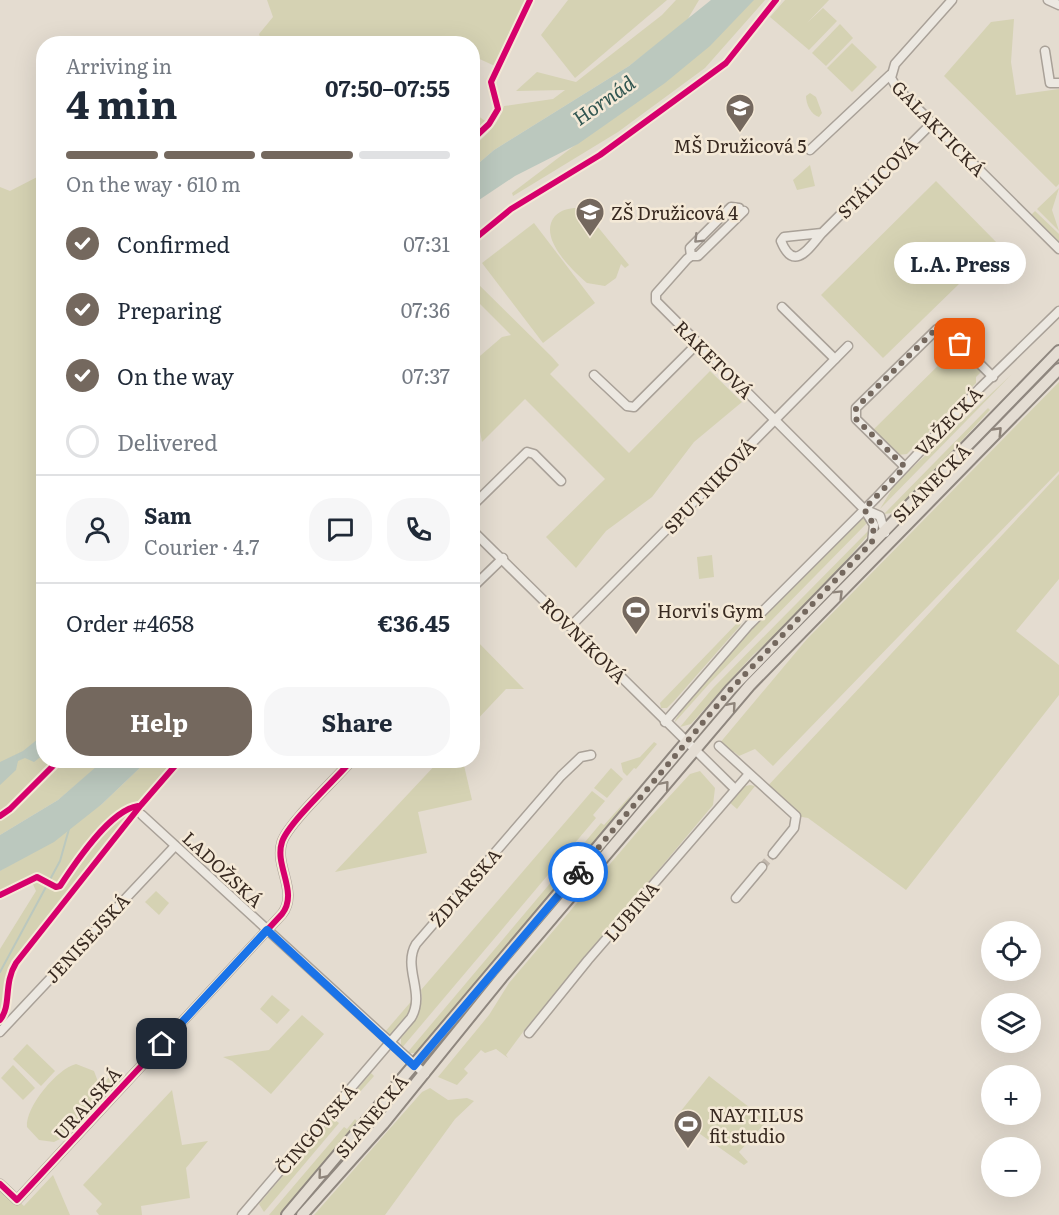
<!DOCTYPE html>
<html lang="en">
<head>
<meta charset="utf-8">
<style>
  :root { --surface:#fff; --page:#f6f6f7; --text:#1f2937; --muted:#747a83; --line:#e0e1e3; --accent:#74685e }
  body { margin:0; font-family:Literata,serif; background:var(--page); color:var(--text); height:100vh; display:flex; flex-direction:column; font-size:22px; white-space:nowrap }
  * { box-sizing:border-box; margin:0 }
  p { font-size:20px; color:var(--muted) }
  .icon { flex:none; width:33px; height:33px; fill:none; stroke:currentColor; stroke-width:2; stroke-linecap:round; stroke-linejoin:round }
  .map { position:relative; flex:1; overflow:hidden }
  .panel { position:absolute; left:36px; top:36px; width:444px; height:732px; display:flex; flex-direction:column; background:var(--surface); border-radius:24px; box-shadow:0 6px 24px #0002 }
  .panel>* { flex:none }
  .tools { position:absolute; left:981px; top:921px; display:grid; gap:12px }
  .tools a { display:grid; place-items:center; width:60px; height:60px; border-radius:50%; background:var(--surface); box-shadow:0 6px 24px #0002; font-size:30px }
  .pin { position:absolute; display:grid; place-items:center; width:51px; height:51px; color:#fff; margin:-26px; border-radius:12px; box-shadow:0 3px 9px #0006 }
  .courier { position:absolute; display:grid; place-items:center; width:60px; height:60px; margin:-30px; border:4px solid #1a73e8; border-radius:50%; background:#fff; color:#222; box-shadow:0 2px 8px #0007 }
  .bubble { position:absolute; height:42px; border-radius:21px; background:var(--surface); box-shadow:0 6px 24px #0002; font-size:20px; font-weight:700; line-height:42px; text-align:center }
  .headline em { font-style:normal; font-weight:700 }
  .headline div { display:flex; flex-direction:column-reverse }
  .headline { display:flex; align-items:center; justify-content:space-between; height:102px; padding:0 30px }
  h1 { font-size:39px; font-weight:700; line-height:45px }
  .bar { display:grid; grid-template-columns:repeat(4,1fr); gap:9px 6px; align-content:center; height:72px; padding:0 30px }
  .bar i { height:8px; border-radius:4px; background:var(--line) }
  .bar .selected { background:var(--accent) }
  .bar p { grid-column:span 4 }
  .line { display:flex; align-items:center; gap:15px; padding:0 30px; border-top:2px solid var(--line) }
  .line div { flex:1 }
  .round { display:grid; place-items:center; flex:none; width:63px; height:63px; border-radius:24px; background:var(--page) }
  ol { padding:0 30px; list-style:none }
  li { display:flex; align-items:center; gap:18px; height:66px }
  li p { margin-inline-start:auto }
  li .icon { padding:6px; border-radius:50%; background:var(--accent); color:#fff; stroke-width:4 }
  li:last-child { color:var(--muted) }
  li i { width:33px; height:33px; border:3px solid var(--line); border-radius:50% }
  .action { display:flex; gap:12px; margin-top:auto; padding:12px 30px }
  .action a { flex:1; height:69px; border-radius:24px; background:var(--accent); color:#fff; font-size:24px; font-weight:700; line-height:69px; text-align:center }
  .action a+a { background:var(--page); color:var(--text) }
  .map>svg:first-child { display:block }
  .green { fill:#d5d2b3 }
  .water { fill:#bbc8be }
  .lines { fill:none; stroke-linecap:round; stroke-linejoin:round }
  .stream { stroke:#bbc8be; stroke-width:2 }
  .minor-tunnel { stroke:#c2b8ad; stroke-width:8; stroke-dasharray:8 4; stroke-linecap:butt }
  .minor-casing { stroke:#a9a198; stroke-width:11 }
  .major-casing { stroke:#8f877f; stroke-width:14 }
  .minor { stroke:#ece8e1; stroke-width:8 }
  .major { stroke:#e4ddd3; stroke-width:10 }
  .cycleway-casing { stroke:#f4e9d7; stroke-width:10 }
  .cycleway { stroke:#d6006c; stroke-width:6 }
  .oneway { stroke:#928981 }
  .oneway2 { stroke:#8e847a }
  .done { stroke:#74685e; stroke-width:6; stroke-dasharray:0 10.8 }
  .route { stroke:#1a73e8; stroke-width:8 }
  .labels { text-anchor:middle; dominant-baseline:central; stroke-width:5; stroke-linejoin:round; paint-order:stroke }
  .street-label { font-size:18px; fill:#382a21; stroke:#f4e9d7 }
  .poi-label { font-size:18px; fill:#382a21; stroke:#f4e9d7; text-anchor:start }
  .water-label { font-size:20px; font-style:italic; fill:#315651; stroke:#f4e9d7 }
</style>
</head>
<body>
<div class="map">
<svg width="1059" height="1215" viewBox="0 0 1059 1215">
  <rect width="100%" height="100%" fill="#e4dcd0"/>
  <g class="green">
    <path d="M267,0H530L497,67L473,56L472,44L262,43L259,34L273,17Z"/>
    <path d="M568,0H667L575,78L541,35Z"/>
    <path d="M676,0H699L686,22L629,66L494,150L473,168V147C486,135 499,124 504,106L553,99L565,90L516,91L537,72L576,82L662,15Z"/>
    <path d="M747,0H765L705,68L618,132L513,196L512,193L653,86Z"/>
    <path d="M785,0H829L807,23L823,8L837,21L809,50L770,17Z"/>
    <path d="M1014,19L1011,62L1016,95L1059,89V184L1056,187L944,76L991,22Z"/>
    <path d="M840,24L853,38L826,66L812,53Z"/>
    <path d="M852,43L877,67L852,92L827,68Z"/>
    <path d="M810,93L816,97L822,113L819,117C811,115 806,104 806,96Z"/>
    <path d="M473,112L489,124L473,140Z"/>
    <path d="M810,165L815,186L797,190L793,180Z"/>
    <path d="M43,174L44,760L104,761L58,800L0,835V187L10,191Z"/>
    <path d="M936,181L999,245L883,358L821,295Z"/>
    <path d="M1059,188L1052,210L1059,231L1037,209Z"/>
    <path d="M579,204L629,265L625,268L621,264L616,278L605,286L587,283C572,270 537,237 555,216C561,210 569,208 577,208Z"/>
    <path d="M1035,211L1059,234V244L1030,216Z"/>
    <path d="M534,223L595,303L543,343L482,263Z"/>
    <path d="M472,278L552,357L559,365L550,374L629,453L710,371L742,402L694,442L652,497L606,531L576,568L546,537L605,479L525,399L482,442L473,395V362L502,337L511,335L473,297Z"/>
    <path d="M960,344L981,372L976,377V383L907,454L898,455L870,433Z"/>
    <path d="M1059,357L1005,418L889,535L890,530Z"/>
    <path d="M1012,374L880,509L895,484Z"/>
    <path d="M1059,382V471L773,766L755,749L739,756L734,752L730,754L719,744L807,639Z"/>
    <path d="M988,408L990,410L919,487L892,513L884,514Z"/>
    <path d="M1059,474V579L1016,631L1059,665V695L906,890L808,818L796,816L764,790Z"/>
    <path d="M863,518L869,521L709,684L675,722C678,706 846,525 863,518Z"/>
    <path d="M871,528L869,534L824,586L789,623L753,655L691,724L680,727L713,688Z"/>
    <path d="M712,555L714,577L699,579L697,557Z"/>
    <path d="M742,618L740,626L674,701L667,708H661L660,703Z"/>
    <path d="M473,637L524,689H506L473,724Z"/>
    <path d="M654,742L657,744L636,769L634,768L627,776L623,772L621,763L640,757Z"/>
    <path d="M147,761H180L141,805L16,963C6,979 1,1003 11,1020L0,1032V949L36,891L31,880L0,895V871L102,804Z"/>
    <path d="M439,761H463L472,800L418,812L427,853L335,872Z"/>
    <path d="M611,768L623,779L607,798L594,788Z"/>
    <path d="M700,771L715,788L713,805L526,1028L506,1055L508,1058L496,1049L485,1053L481,1050L464,1069L468,1073L457,1085L438,1077L489,1015L509,983L644,824L690,774Z"/>
    <path d="M750,785L755,786L737,809L729,802L742,787Z"/>
    <path d="M592,791L605,801L593,815L596,818L401,1049V1038C414,1023 424,1010 421,990Z"/>
    <path d="M631,795L622,811L470,995L416,1053H407L601,823L604,825Z"/>
    <path d="M156,891L169,903L159,915L145,902Z"/>
    <path d="M272,995L290,1010L277,1024L260,1009Z"/>
    <path d="M415,997L411,1014L391,1035L384,1033Z"/>
    <path d="M302,1015L324,1034L271,1094L232,1061L223,1057L269,1050Z"/>
    <path d="M27,1044L55,1071L41,1086L13,1059Z"/>
    <path d="M76,1064L94,1071L100,1087L116,1070L119,1073L60,1139L54,1142L39,1140L27,1127C25,1107 58,1068 76,1064Z"/>
    <path d="M13,1065L35,1088L23,1100L1,1078Z"/>
    <path d="M371,1073L374,1076L336,1119L333,1117Z"/>
    <path d="M709,1076L767,1121L739,1152L748,1162L744,1165L676,1117Z"/>
    <path d="M406,1081L408,1083L297,1215H294Z"/>
    <path d="M430,1088L448,1100L467,1098L474,1101L455,1119L385,1215H314L422,1092Z"/>
    <path d="M172,1090L182,1145L208,1141L186,1168L190,1198L141,1206L142,1215H99L96,1211L102,1204L83,1185Z"/>
    <path d="M332,1118L339,1123L264,1212L259,1204Z"/>
    <path d="M355,1119L358,1122C336,1156 309,1187 280,1215H269L344,1127L347,1129Z"/>
    <path d="M53,1175L70,1215H0V1184L24,1206Z"/>
  </g>
  <g class="water">
    <path d="M711,0H754L710,46L665,83L578,144L515,176L473,204V168L494,150L629,66Z"/>
    <path d="M43,735V755L34,762L25,758L18,761L16,770L0,785V762L23,751Z"/>
    <path d="M104,760L147,761L102,804L54,842L0,871V835L58,800Z"/>
  </g>
  <g class="lines">
    <path class="stream" d="M0,972L60,861L69,829"/>
    <path class="minor-tunnel" d="M762,867L773,854"/>
    <g class="minor-casing">
      <g id="minor">
        <path d="M952,0L895,64L891,78L897,88L1059,249"/>
        <path d="M1048,0L1059,5"/>
        <path d="M1045,51L1050,83H1059"/>
        <path d="M810,150L890,75"/>
        <path d="M744,211L698,256H691L687,259L656,294V301L864,509L874,525L872,542"/>
        <path d="M822,233C809,248 794,273 781,241L784,237L822,233L932,123"/>
        <path d="M691,256L690,248L731,207L739,208V215"/>
        <path d="M782,307L835,359"/>
        <path d="M594,375L627,406L634,407L698,343"/>
        <path d="M905,467L856,419V408L937,329L946,330L993,377"/>
        <path d="M472,506L527,452L534,454L561,481"/>
        <path d="M864,509L880,516L885,533"/>
        <path d="M472,530L735,789"/>
        <path d="M472,588L503,558"/>
        <path d="M571,626L848,346"/>
        <path d="M665,722L749,625L876,498L980,388L1059,311"/>
        <path d="M719,746L796,816L794,828L773,854"/>
        <path d="M142,815L425,1074"/>
        <path d="M736,898L762,867"/>
        <path d="M0,1032L175,846"/>
        <path d="M529,1033L588,960L748,775"/>
        <path d="M0,1184L17,1200L282,914C299,892 274,866 282,842C288,823 337,778 352,760"/>
        <path d="M242,1215L411,1018C426,993 402,968 416,944L561,776L581,757L591,755"/>
      </g>
    </g>
    <g class="major-casing">
      <g id="major">
        <path d="M287,1215L731,689L1059,351"/>
        <path d="M302,1215L383,1124L502,977L750,685L1059,369"/>
      </g>
    </g>
    <use href="#minor" class="minor"/>
    <use href="#major" class="major"/>
    <g class="cycleway-casing">
      <g id="cycleway">
        <path d="M472,140L489,124L498,109L491,82L530,0"/>
        <path d="M472,241L511,209L600,155L726,63L776,0"/>
        <path d="M0,816L10,809L59,760"/>
        <path d="M0,895L37,877L56,887L60,886C75,863 110,810 138,806"/>
        <path d="M0,1020C12,1005 3,984 16,963L141,805L180,760"/>
        <path d="M0,1184L17,1200L282,914C299,892 274,866 282,842C288,823 337,778 352,760"/>
      </g>
    </g>
    <use href="#cycleway" class="cycleway"/>
  </g>
  <defs><path id="oneway-chevron" d="M-2-3.5L2.5 0L-2 3.5" fill="none" stroke-width="1.6" stroke-linecap="round" stroke-linejoin="round" transform="scale(1.5)"/></defs>
  <use class="oneway" href="#oneway-chevron" transform="translate(698 239) rotate(135)"/>
  <g class="oneway2">
    <use href="#oneway-chevron" transform="translate(998 431) rotate(-46)"/>
    <use href="#oneway-chevron" transform="translate(839 594) rotate(-45)"/>
    <use href="#oneway-chevron" transform="translate(732 706) rotate(-49)"/>
    <use href="#oneway-chevron" transform="translate(665 785) rotate(-50)"/>
    <use href="#oneway-chevron" transform="translate(322 1175) rotate(130)"/>
  </g>
  <g class="lines">
    <path class="done" d="M578,872L731,689L872,542L874,525L864,509L905,467L856,419V408L933,332L946,330L960,344"/>
    <path class="route" d="M162,1044L267,930L414,1066L578,872"/>
  </g>
  <defs>
    <g id="school-pin" transform="scale(1.5)"><path d="M0 17L-7.5 6A9.5 9.5 0 1 1 7.5 6Z" fill="#74685e" stroke="#f4e9d7"/><path d="M0-5L7-2L0 1L-7-2ZM-4 1L0 2.5L4 1V4Q0 6-4 4Z" fill="#fff"/></g>
    <g id="stadium-pin" transform="scale(1.5)"><path d="M0 17L-7.5 6A9.5 9.5 0 1 1 7.5 6Z" fill="#74685e" stroke="#f4e9d7"/><path d="M0-5a6.5 5 0 1 0 0 10a6.5 5 0 1 0 0-10ZM-3.5-1.8h7v3.6h-7Z" fill="#fff"/></g>
  </defs>
  <g fill-rule="evenodd">
    <use href="#school-pin" x="740" y="108"/>
    <use href="#school-pin" x="590" y="212"/>
    <use href="#stadium-pin" x="636" y="610"/>
    <use href="#stadium-pin" x="688" y="1124"/>
  </g>
  <g class="labels">
    <g class="street-label">
      <text transform="translate(939 128) rotate(46)">GALAKTICKÁ</text>
      <text transform="translate(877 178) rotate(-45)">STÁLICOVÁ</text>
      <text transform="translate(714 359) rotate(45)">RAKETOVÁ</text>
      <text transform="translate(948 421) rotate(-46)">VAŽECKÁ</text>
      <text transform="translate(931 483) rotate(-45)">SLANECKÁ</text>
      <text transform="translate(709 486) rotate(-46)">SPUTNIKOVÁ</text>
      <text transform="translate(584 640) rotate(45)">ROVNÍKOVÁ</text>
      <text transform="translate(223 869) rotate(43)">LADOŽSKÁ</text>
      <text transform="translate(465 887) rotate(-49)">ŽDIARSKA</text>
      <text transform="translate(631 911) rotate(-49)">LUBINA</text>
      <text transform="translate(87 938) rotate(-47)">JENISEJSKÁ</text>
      <text transform="translate(87 1103) rotate(-48)">URALSKÁ</text>
      <text transform="translate(371 1116) rotate(-50)">SLANECKÁ</text>
      <text transform="translate(316 1129) rotate(-49)">ČINGOVSKÁ</text>
    </g>
    <g class="poi-label">
      <text x="740" y="145" text-anchor="middle">MŠ Družicová 5</text>
      <text x="611" y="212">ZŠ Družicová 4</text>
      <text x="657" y="610">Horvi's Gym</text>
      <text x="709" y="1114">NAYTILUS<tspan x="709" dy="21">fit studio</tspan></text>
    </g>
    <g class="water-label">
      <text transform="translate(603 99) rotate(-35)">Hornád</text>
    </g>
  </g>
</svg>
<div class="tools">
<a><svg class="icon" aria-label="locate" viewBox="0 0 24 24"><circle cx="12" cy="12" r="6"/><path d="M12 2v4M12 18v4M2 12h4M18 12h4"/></svg></a>
<a><svg class="icon" aria-label="layers" viewBox="0 0 24 24"><path d="M12 4l9 5-9 5-9-5zM3 14l9 5 9-5"/></svg></a>
<a>+</a>
<a>−</a>
</div>
<div class="pin" style="left:960px;top:344px;background:#ea580c"><svg class="icon" aria-label="bag" viewBox="0 0 24 24"><path d="M5 8h14l-1 12H6zM9 8a3 3 0 0 1 6 0"/></svg></div>
<div class="pin" style="left:162px;top:1044px;background:#1f2937"><svg class="icon" aria-label="home" viewBox="0 0 24 24"><path d="M3 11l9-7 9 7M6 9v11h12V9"/></svg></div>
<div class="courier" style="left:578px;top:872px"><svg class="icon" aria-label="bike" viewBox="0 0 24 24"><circle cx="6" cy="16" r="4"/><circle cx="18" cy="16" r="4"/><path d="M6 16l4-8h5l3 8M10 8l3 8H6M13 5h3"/></svg></div>
<div class="bubble" style="left:894px;top:242px;width:132px">L.A. Press</div>
<section class="panel">
<div class="headline"><div><h1>4 min</h1><p>Arriving in</p></div><em>07:50–07:55</em></div>
<div class="bar"><i class="selected"></i><i class="selected"></i><i class="selected"></i><i></i><p>On the way · 610 m</p></div>
<ol>
<li><svg class="icon" aria-label="check" viewBox="0 0 24 24"><path d="M5 12l5 5 9-10"/></svg>Confirmed<p>07:31</p></li>
<li><svg class="icon" aria-label="check" viewBox="0 0 24 24"><path d="M5 12l5 5 9-10"/></svg>Preparing<p>07:36</p></li>
<li><svg class="icon" aria-label="check" viewBox="0 0 24 24"><path d="M5 12l5 5 9-10"/></svg>On the way<p>07:37</p></li>
<li><i></i>Delivered</li>
</ol>
<div class="line" style="height:108px"><a class="round"><svg class="icon" aria-label="person" viewBox="0 0 24 24"><circle cx="12" cy="8" r="4"/><path d="M4 21q1-7 8-7t8 7"/></svg></a><div><b>Sam</b><p>Courier · 4.7</p></div><a class="round"><svg class="icon" aria-label="chat" viewBox="0 0 24 24"><path d="M4 5h16v11H9l-5 4z"/></svg></a><a class="round"><svg class="icon" aria-label="phone" viewBox="0 0 24 24"><path d="M5 4h4l2 5-3 2q2 4 5 5l2-3 5 2v4C11 20 4 13 5 4z"/></svg></a></div>
<div class="line" style="height:78px"><div>Order #4658</div><b>€36.45</b></div>
<div class="action"><a>Help</a><a>Share</a></div>
</section>
</div>
</body>
</html>
